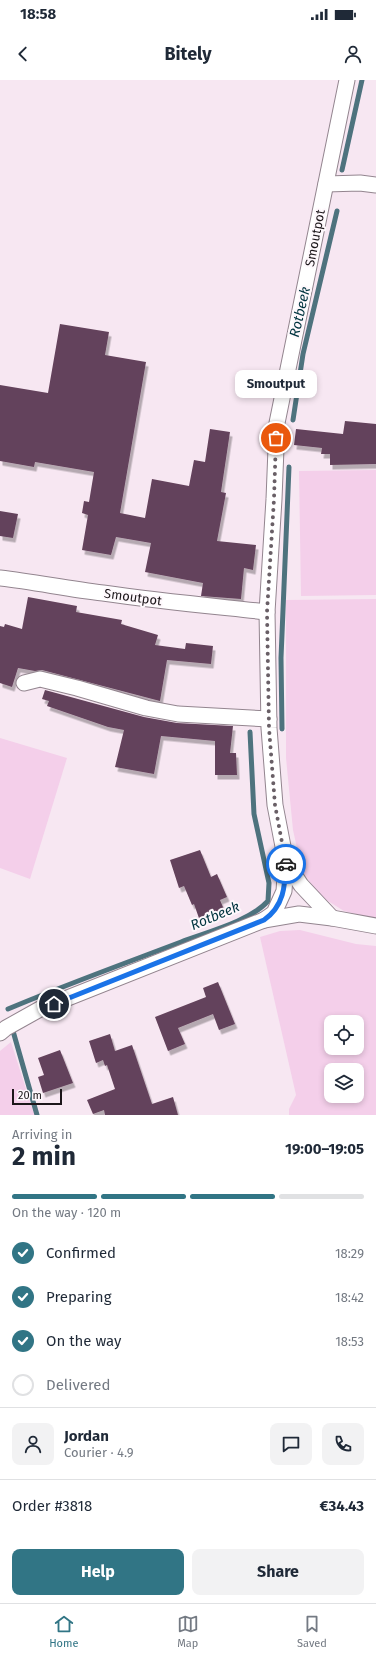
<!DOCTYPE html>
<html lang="en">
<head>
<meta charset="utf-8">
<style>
  :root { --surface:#fff; --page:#f2f2f3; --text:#1f2937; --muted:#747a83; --line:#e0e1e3; --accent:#317585 }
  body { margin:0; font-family:"Fira Sans",sans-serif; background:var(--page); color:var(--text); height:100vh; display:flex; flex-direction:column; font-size:15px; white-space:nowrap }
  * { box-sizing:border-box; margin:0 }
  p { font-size:13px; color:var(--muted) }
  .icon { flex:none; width:22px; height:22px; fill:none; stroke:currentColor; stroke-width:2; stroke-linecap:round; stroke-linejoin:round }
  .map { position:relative; height:1035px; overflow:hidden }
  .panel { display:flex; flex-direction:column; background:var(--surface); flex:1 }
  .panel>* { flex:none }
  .fabs { position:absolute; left:324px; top:935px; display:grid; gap:8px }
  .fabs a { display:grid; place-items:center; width:40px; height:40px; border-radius:8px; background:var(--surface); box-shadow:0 2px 6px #0003; font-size:20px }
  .scale { position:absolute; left:12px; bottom:10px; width:50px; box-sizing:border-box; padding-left:4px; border:2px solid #1c161a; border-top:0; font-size:11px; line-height:14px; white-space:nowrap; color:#1c161a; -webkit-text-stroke:3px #fef8fc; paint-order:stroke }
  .pin { position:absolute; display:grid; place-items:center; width:34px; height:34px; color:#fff; margin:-17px; border:2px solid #fff; border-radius:50%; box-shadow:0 1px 4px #0007 }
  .courier { position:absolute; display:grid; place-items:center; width:40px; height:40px; margin:-20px; border:3px solid #1a73e8; border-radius:50%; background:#fff; color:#222; box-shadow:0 1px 5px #0007 }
  .bubble { position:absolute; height:28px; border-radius:8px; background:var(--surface); box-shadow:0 2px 6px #0003; font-size:13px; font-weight:700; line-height:28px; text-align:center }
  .overview em { font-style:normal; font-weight:700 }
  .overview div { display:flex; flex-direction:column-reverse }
  .overview { display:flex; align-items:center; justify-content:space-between; height:68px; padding:0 12px }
  h1 { font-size:26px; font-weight:700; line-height:30px }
  .bar { display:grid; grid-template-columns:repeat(4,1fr); gap:6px 4px; align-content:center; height:48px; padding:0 12px }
  .bar i { height:5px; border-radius:3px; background:var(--line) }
  .bar .on { background:var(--accent) }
  .bar p { grid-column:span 4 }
  .line { display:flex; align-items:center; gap:10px; padding:0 12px; border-top:1px solid var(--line) }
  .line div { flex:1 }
  .round { display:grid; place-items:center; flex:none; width:42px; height:42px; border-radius:8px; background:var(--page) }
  ol { padding:0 12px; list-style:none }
  li { display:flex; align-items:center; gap:12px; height:44px }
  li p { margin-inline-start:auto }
  li .icon { padding:4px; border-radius:50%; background:var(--accent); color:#fff; stroke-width:4 }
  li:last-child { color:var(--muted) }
  li i { width:22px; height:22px; border:2px solid var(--line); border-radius:50% }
  .action { display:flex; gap:8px; margin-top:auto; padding:8px 12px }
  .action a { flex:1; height:46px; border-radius:8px; background:var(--accent); color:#fff; font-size:16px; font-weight:700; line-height:46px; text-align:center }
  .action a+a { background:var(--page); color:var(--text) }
  .status { display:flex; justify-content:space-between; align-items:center; height:28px; padding:0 20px; background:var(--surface); direction:ltr }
  .status svg { height:11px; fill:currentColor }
  header { display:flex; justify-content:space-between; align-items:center; height:52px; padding:0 12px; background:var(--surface); font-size:18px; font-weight:700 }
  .dock { display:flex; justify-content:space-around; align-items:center; height:56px; border-top:1px solid var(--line); background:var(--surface); font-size:11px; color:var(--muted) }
  .dock a { display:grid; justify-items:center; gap:2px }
  .dock .on { color:var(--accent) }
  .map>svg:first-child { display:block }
  .green { fill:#f4cfea; fill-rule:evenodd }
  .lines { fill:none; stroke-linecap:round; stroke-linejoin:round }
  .stream { stroke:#4e737e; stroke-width:5 }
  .building { fill:#64425b; filter:url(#shadow) }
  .street-casing { stroke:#93858f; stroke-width:17 }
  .street { stroke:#fff; stroke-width:15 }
  .done { stroke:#695f66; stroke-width:4; stroke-dasharray:0 7.2 }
  .route { stroke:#1a73e8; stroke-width:5 }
  .labels { text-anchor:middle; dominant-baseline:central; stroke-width:4; stroke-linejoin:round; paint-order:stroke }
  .street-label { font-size:13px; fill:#1c161a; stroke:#fef8fc }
  .water-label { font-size:14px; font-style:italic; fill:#00343f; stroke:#fef8fc }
</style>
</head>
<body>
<div class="status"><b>18:58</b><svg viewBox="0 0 49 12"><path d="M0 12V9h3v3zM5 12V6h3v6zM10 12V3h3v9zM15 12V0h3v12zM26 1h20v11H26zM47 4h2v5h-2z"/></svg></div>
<header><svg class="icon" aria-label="back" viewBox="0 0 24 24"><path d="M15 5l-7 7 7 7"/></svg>Bitely<svg class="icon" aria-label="person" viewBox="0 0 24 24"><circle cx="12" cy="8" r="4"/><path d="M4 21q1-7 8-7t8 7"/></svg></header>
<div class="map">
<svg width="376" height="1035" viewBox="0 0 376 1035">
  <defs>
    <filter id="shadow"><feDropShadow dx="2.5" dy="4.5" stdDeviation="0" flood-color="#0004"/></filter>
  </defs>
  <rect width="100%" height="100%" fill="#f7e7f2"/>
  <g class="green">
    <path d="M376,390V515L301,516L299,391Z"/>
    <path d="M376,519V839L344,831L320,816L302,791L293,750L286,678V520Z"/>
    <path d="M0,658L67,678L30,799L0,788Z"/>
    <path d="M300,850L356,864L376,866V1035H289V1029L296,1015L260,857L280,851ZM331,942H357V968H331ZM331,990H357V1016H331Z"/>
    <path d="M11,962L33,1031L35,1035H0V971Z"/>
  </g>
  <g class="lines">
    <g class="stream">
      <path d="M342,90L362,0"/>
      <path d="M293,340L303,274L337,131"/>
      <path d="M282,649L281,578L289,387"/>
      <path d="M8,929C65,905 123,884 181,862C207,852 249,842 268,821L269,803L254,734L250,652"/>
      <path d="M13,951L37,1035"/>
    </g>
  </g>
  <g class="building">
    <path d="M60,244L109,252L105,275L146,282L120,433L145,438L152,399L189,406L194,380L205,382L210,349L230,352L221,412L226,413L217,461L256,465L253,490L244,488L241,519L201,516L203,503L145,492L151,463L116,457L111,475L82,470L88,435L82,433L84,421L89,422L94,392L35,382L34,387L0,381V305L48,313Z"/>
    <path d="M345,341L376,344V384L330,385V374H321L322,368L294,365L296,349L343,354Z"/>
    <path d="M0,431L18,434L13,458L0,456Z"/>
    <path d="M28,517L77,526L76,532L122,540L121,544L158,555L155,565L185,569L186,563L213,566L211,584L167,580L160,621L42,590L35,591L18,588L12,607L0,603V546L4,547L5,544L22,549Z"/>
    <path d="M45,610L144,637L177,643L233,646L230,673H236L237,695H215V661L161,656L154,694L115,687L124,650L108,647L47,626L49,621L42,619Z"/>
    <path d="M200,770L211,797L217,794L227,817L220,820L225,832L200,841L194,824L192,825L184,806L179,808L170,780Z"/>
    <path d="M218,902L235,944L219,950L213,934L178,948L185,964L168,971L155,937L206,917L203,908Z"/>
    <path d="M110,954L115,971L132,965L152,1024L173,1017L178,1035H105L104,1030L93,1034L87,1020L115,1009L107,985L105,986L103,980L96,983L89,961Z"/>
    <path d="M60,970L73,1003L43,1013L38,997L44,995L38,978Z"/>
  </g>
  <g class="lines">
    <g class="street-casing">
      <g id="street">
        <path d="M326,104L360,103L376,105"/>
        <path d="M0,498C35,502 68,509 103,513C158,521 212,526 267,532"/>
        <path d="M24,603L40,599L77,608L146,628L178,634L269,639"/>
        <path d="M286,782L301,805L332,838"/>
        <path d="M264,840L299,834L332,838L376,846"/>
        <path d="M0,953L6,948L40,929L264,840L274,833L284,811L286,782L275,725L269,648L267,532L274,419L277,343L347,0"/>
      </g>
    </g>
    <use href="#street" class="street"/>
  </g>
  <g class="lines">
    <path class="done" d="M276,358L274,419L267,532L269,648L275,725L286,784"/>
    <path class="route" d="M54,924L264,840C284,826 285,806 286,784"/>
  </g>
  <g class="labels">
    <g class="street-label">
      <text transform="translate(315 158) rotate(-79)">Smoutpot</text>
      <text transform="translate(133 517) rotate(8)">Smoutpot</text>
    </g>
    <g class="water-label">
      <text transform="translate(300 232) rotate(-77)">Rotbeek</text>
      <text transform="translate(215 836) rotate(-23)">Rotbeek</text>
    </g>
  </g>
</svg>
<div class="fabs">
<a><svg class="icon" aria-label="locate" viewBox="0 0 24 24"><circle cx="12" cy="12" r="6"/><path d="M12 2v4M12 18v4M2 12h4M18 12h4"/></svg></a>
<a><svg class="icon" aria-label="layers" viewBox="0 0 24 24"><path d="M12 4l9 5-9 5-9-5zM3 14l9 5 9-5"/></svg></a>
</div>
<div class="scale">20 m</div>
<div class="pin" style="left:276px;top:358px;background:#ea580c"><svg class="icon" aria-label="bag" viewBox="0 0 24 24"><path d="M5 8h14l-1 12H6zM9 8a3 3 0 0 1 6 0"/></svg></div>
<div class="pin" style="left:54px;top:924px;background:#1f2937"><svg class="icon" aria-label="home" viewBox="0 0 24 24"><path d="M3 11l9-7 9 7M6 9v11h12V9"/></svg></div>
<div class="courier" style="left:286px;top:784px"><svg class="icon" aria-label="car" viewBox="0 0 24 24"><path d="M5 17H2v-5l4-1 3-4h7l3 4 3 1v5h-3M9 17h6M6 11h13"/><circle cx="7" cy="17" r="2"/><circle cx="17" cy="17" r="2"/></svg></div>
<div class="bubble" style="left:235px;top:290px;width:82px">Smoutput</div>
</div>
<section class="panel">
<div class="overview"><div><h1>2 min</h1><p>Arriving in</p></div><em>19:00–19:05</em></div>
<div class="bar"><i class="on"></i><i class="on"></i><i class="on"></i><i></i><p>On the way · 120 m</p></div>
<ol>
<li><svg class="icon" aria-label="check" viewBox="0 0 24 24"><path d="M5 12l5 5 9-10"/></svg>Confirmed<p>18:29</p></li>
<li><svg class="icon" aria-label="check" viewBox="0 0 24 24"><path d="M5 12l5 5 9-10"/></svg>Preparing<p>18:42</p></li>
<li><svg class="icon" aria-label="check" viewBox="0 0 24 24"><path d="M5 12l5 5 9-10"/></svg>On the way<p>18:53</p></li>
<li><i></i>Delivered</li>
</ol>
<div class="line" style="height:72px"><a class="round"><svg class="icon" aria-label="person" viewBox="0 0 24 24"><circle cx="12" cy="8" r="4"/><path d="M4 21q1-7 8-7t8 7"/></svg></a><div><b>Jordan</b><p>Courier · 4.9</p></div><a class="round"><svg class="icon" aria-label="chat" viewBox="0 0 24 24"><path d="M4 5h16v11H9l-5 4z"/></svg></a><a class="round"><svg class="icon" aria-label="phone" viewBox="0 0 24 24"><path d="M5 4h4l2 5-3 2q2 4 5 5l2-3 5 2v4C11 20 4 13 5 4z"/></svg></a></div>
<div class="line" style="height:52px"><div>Order #3818</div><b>€34.43</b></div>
<div class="action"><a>Help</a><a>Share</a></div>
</section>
<nav class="dock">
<a class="on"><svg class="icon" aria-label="home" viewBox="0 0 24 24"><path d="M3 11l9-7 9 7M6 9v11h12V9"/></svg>Home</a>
<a><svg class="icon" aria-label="map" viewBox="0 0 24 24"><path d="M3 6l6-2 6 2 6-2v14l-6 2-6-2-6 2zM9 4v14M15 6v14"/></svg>Map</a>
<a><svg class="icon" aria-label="saved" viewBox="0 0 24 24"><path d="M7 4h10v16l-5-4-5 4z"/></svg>Saved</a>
</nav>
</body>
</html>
